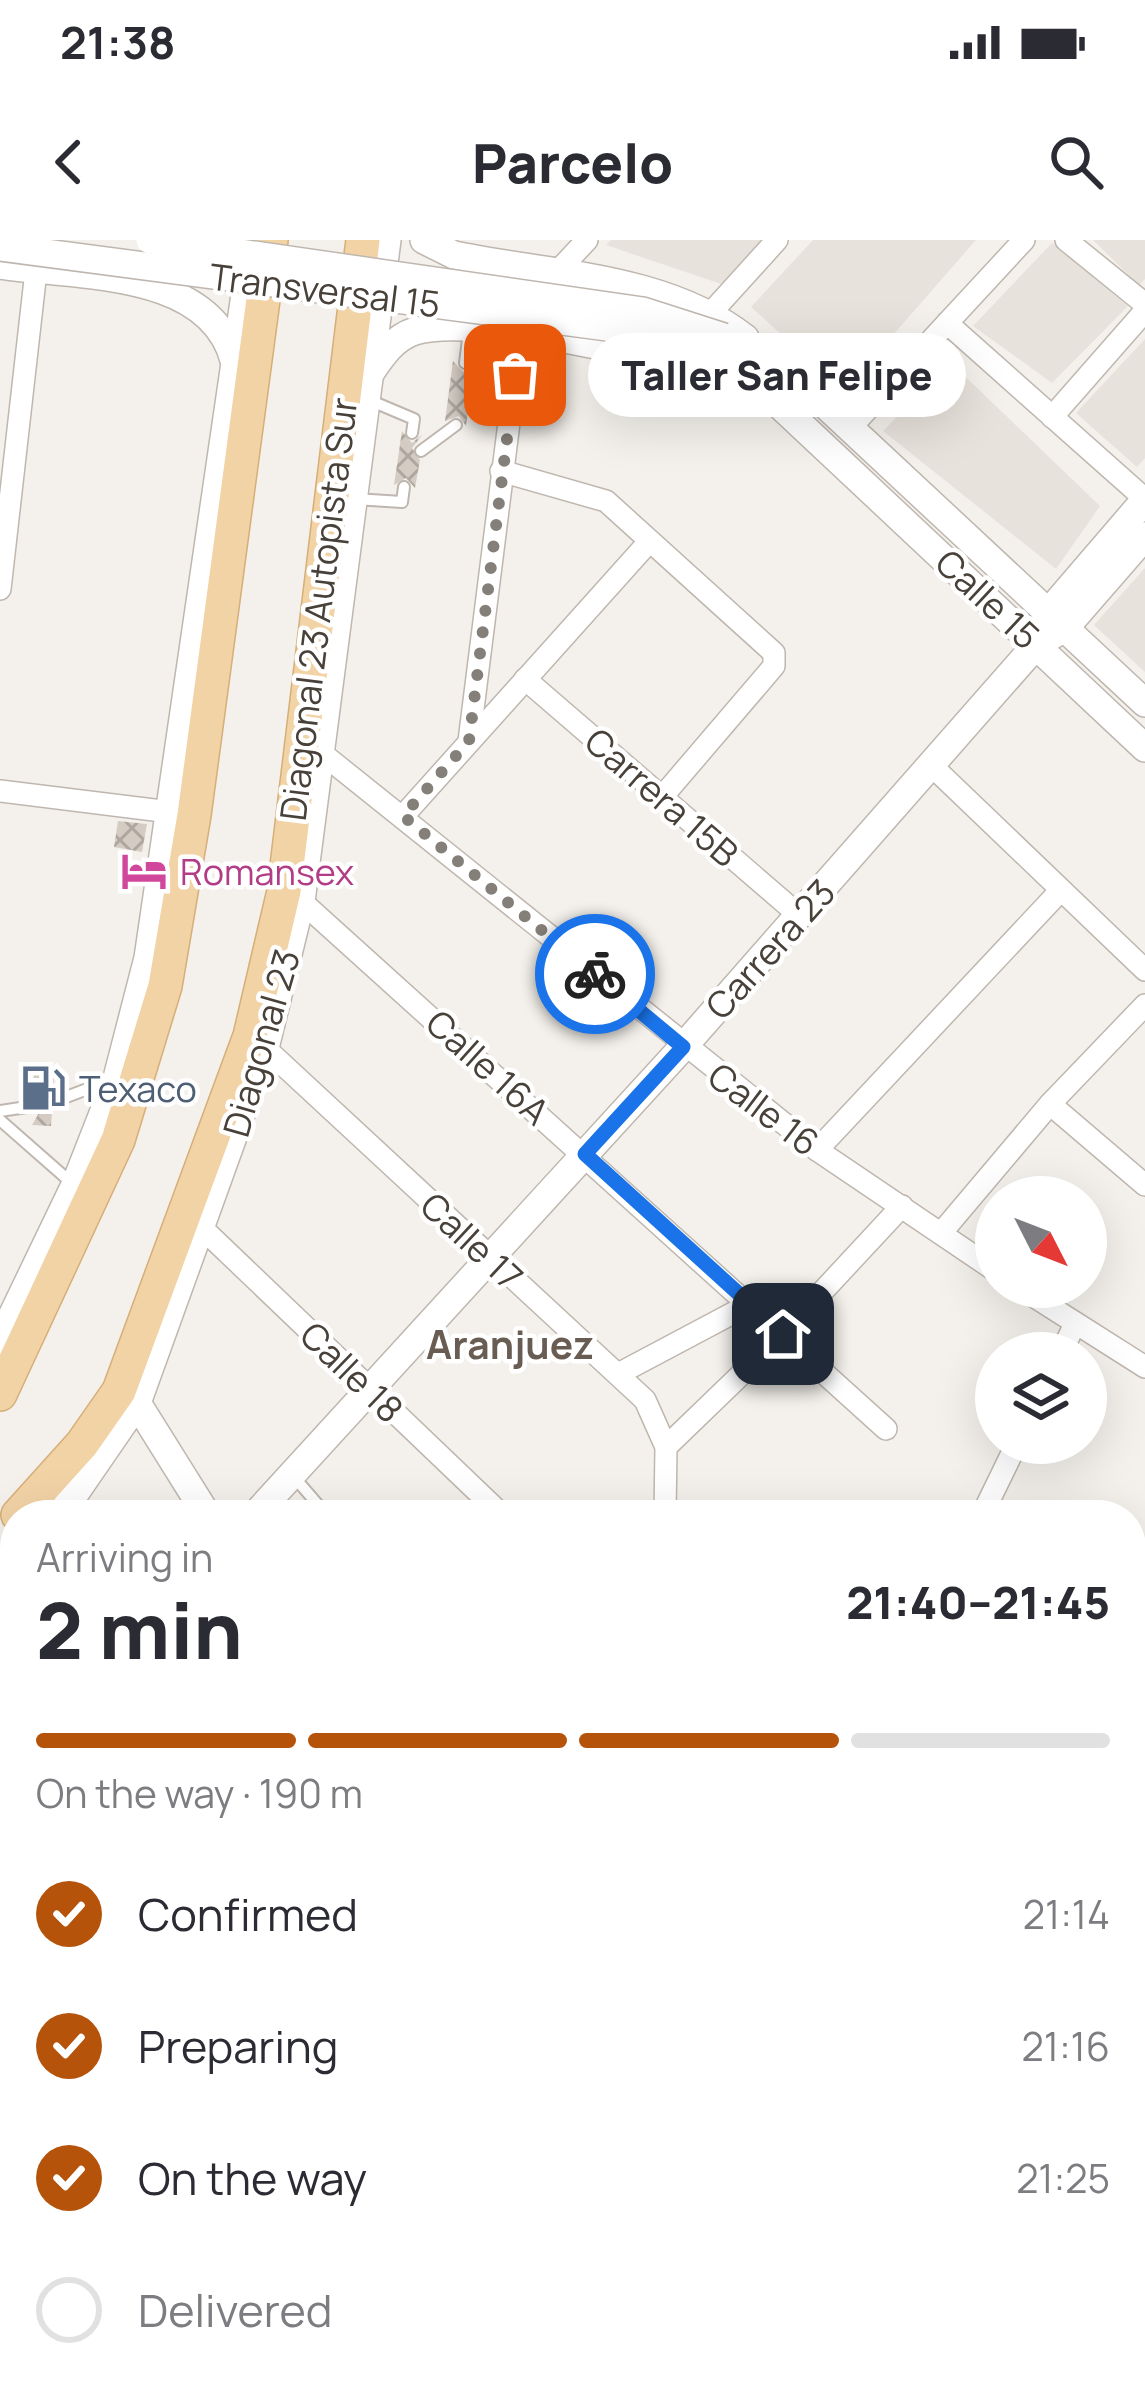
<!DOCTYPE html>
<html lang="en">
<head>
<meta charset="utf-8">
<style>
  :root { --surface:#fff; --page:#f7f7f7; --text:#2b2b33; --muted:#7c7c81; --line:#e1e1e2; --accent:#b45309 }
  body { margin:0; font-family:Manrope,sans-serif; background:var(--page); color:var(--text); height:100vh; display:flex; flex-direction:column; font-size:45px; white-space:nowrap }
  * { box-sizing:border-box; margin:0 }
  p { font-size:39px; color:var(--muted) }
  .icon { flex:none; width:66px; height:66px; fill:none; stroke:currentColor; stroke-width:2; stroke-linecap:round; stroke-linejoin:round }
  .map { position:relative; flex:1; overflow:hidden }
  .sheet { position:absolute; left:0px; top:1260px; width:1146px; height:903px; display:flex; flex-direction:column; background:var(--surface); border-radius:48px 48px 0 0; box-shadow:0 12px 48px #0002 }
  .sheet>* { flex:none }
  .needle { width:78px; rotate:132deg }
  .fabs { position:absolute; left:975px; top:936px; display:grid; gap:24px }
  .fabs a { display:grid; place-items:center; width:132px; height:132px; border-radius:50%; background:var(--surface); box-shadow:0 12px 48px #0002; font-size:60px }
  .pin { position:absolute; display:grid; place-items:center; width:102px; height:102px; color:#fff; margin:-51px; border-radius:24px; box-shadow:0 6px 18px #0006 }
  .courier { position:absolute; display:grid; place-items:center; width:120px; height:120px; margin:-60px; border:9px solid #1a73e8; border-radius:50%; background:#fff; color:#222; box-shadow:0 3px 15px #0007 }
  .bubble { position:absolute; height:84px; border-radius:42px; background:var(--surface); box-shadow:0 12px 48px #0002; font-size:39px; font-weight:800; line-height:84px; text-align:center }
  .head em { font-style:normal; font-weight:800 }
  .head div { display:flex; flex-direction:column-reverse }
  .head { display:flex; align-items:center; justify-content:space-between; height:204px; padding:0 36px }
  h1 { font-size:78px; font-weight:800; line-height:90px }
  .bar { display:grid; grid-template-columns:repeat(4,1fr); gap:18px 12px; align-content:center; height:144px; padding:0 36px }
  .bar i { height:15px; border-radius:9px; background:var(--line) }
  .bar .on { background:var(--accent) }
  .bar p { grid-column:span 4 }
  ol { padding:0 36px; list-style:none }
  li { display:flex; align-items:center; gap:36px; height:132px }
  li p { margin-inline-start:auto }
  li .icon { padding:12px; border-radius:50%; background:var(--accent); color:#fff; stroke-width:4 }
  li:last-child { color:var(--muted) }
  li i { width:66px; height:66px; border:6px solid var(--line); border-radius:50% }
  .status { display:flex; justify-content:space-between; align-items:center; height:84px; padding:0 60px; background:var(--surface); direction:ltr }
  .status svg { height:33px; fill:currentColor }
  header { display:flex; justify-content:space-between; align-items:center; height:156px; padding:0 36px; background:var(--surface); font-size:54px; font-weight:800 }
  .map>svg:first-child { display:block }
  .residential { fill:#e7e2db }
  .building { fill:url(#building-cross-hatch) }
  .lines { fill:none; stroke-linecap:round; stroke-linejoin:round }
  .service-casing { stroke:#bfb7af; stroke-width:14 }
  .minor-casing { stroke:#bfb7af; stroke-width:24 }
  .tertiary-casing { stroke:#bfb7af; stroke-width:30 }
  .secondary-casing { stroke:#cebca1; stroke-width:33 }
  .primary-casing { stroke:#d6ae78; stroke-width:36 }
  .service { stroke:#fff; stroke-width:10 }
  .minor { stroke:#fff; stroke-width:21 }
  .tertiary { stroke:#fff; stroke-width:27 }
  .secondary { stroke:#f9ead1; stroke-width:30 }
  .primary { stroke:#f2d3a6; stroke-width:33 }
  .tertiary-bridge-casing { stroke:#bfb7af; stroke-width:30; stroke-linecap:butt }
  .tertiary-bridge { stroke:#fff; stroke-width:27 }
  .done { stroke:#847f78; stroke-width:12; stroke-dasharray:0 21.6 }
  .route { stroke:#1a73e8; stroke-width:15 }
  .labels { text-anchor:middle; dominant-baseline:central; stroke-width:9; stroke-linejoin:round; paint-order:stroke }
  .street-label { font-size:36px; fill:#48413a; stroke:#fff }
  .hotel-label { font-size:36px; fill:#b23c85; stroke:#fff; text-anchor:start }
  .service-label { font-size:36px; fill:#4e5e75; stroke:#fff; text-anchor:start }
  .neighbourhood-label { font-size:39px; font-weight:bold; fill:#695d53; stroke:#fff }
</style>
</head>
<body>
<div class="status"><b>21:38</b><svg viewBox="0 0 49 12"><path d="M0 12V9h3v3zM5 12V6h3v6zM10 12V3h3v9zM15 12V0h3v12zM26 1h20v11H26zM47 4h2v5h-2z"/></svg></div>
<header><svg class="icon" aria-label="back" viewBox="0 0 24 24"><path d="M15 5l-7 7 7 7"/></svg>Parcelo<svg class="icon" aria-label="search" viewBox="0 0 24 24"><circle cx="10" cy="10" r="6"/><path d="M15 15l6 6"/></svg></header>
<div class="map">
<svg width="1145" height="2161" viewBox="0 0 1145 2161">
  <defs>
    <pattern id="building-cross-hatch" width="8" height="8" patternUnits="userSpaceOnUse" patternTransform="scale(3)"><rect width="8" height="8" fill="#d4cbc3"/><path d="M0 0l8 8M0 8l8-8" fill="none" stroke="#aea69f"/></pattern>
  </defs>
  <rect width="100%" height="100%" fill="#f4f1ec"/>
  <g class="residential">
    <path d="M611,0H763L721,44L606,5Z"/>
    <path d="M813,0H976L844,151L751,67Z"/>
    <path d="M1093,0H1145V39L1139,45Z"/>
    <path d="M1052,3L1128,66L1052,143L973,86Z"/>
    <path d="M1145,99V218L1137,227L1076,173Z"/>
    <path d="M950,122L1100,266L1056,329L883,191Z"/>
    <path d="M1145,328V432L1094,385Z"/>
  </g>
  <g class="building">
    <path d="M453,121L463,132L474,127L466,186L459,176L445,181Z"/>
    <path d="M402,191L412,203L423,194L412,208L420,220L415,248L406,238L394,245Z"/>
    <path d="M118,581L147,584L142,612L114,607Z"/>
    <path d="M34,833L54,834L53,852L43,862L52,872L51,886L32,885L43,866L33,856Z"/>
  </g>
  <g class="lines">
    <g class="service-casing">
      <g id="service">
        <path d="M465,123L469,91"/>
        <path d="M369,160L414,179L412,193"/>
        <path d="M421,211L456,185"/>
        <path d="M355,259L402,262L404,247"/>
        <path d="M53,862L111,840"/>
        <path d="M0,871L33,866"/>
        <path d="M0,880L74,945"/>
        <path d="M294,1237L327,1275"/>
      </g>
    </g>
    <g class="minor-casing">
      <g id="minor">
        <path d="M1066,0L1145,64"/>
        <path d="M557,32L587,0"/>
        <path d="M709,75L777,0"/>
        <path d="M947,83L1145,259"/>
        <path d="M1052,177L1145,71"/>
        <path d="M850,188L1024,0"/>
        <path d="M501,231L606,261L774,413V426L662,557"/>
        <path d="M0,349L36,31"/>
        <path d="M525,439L800,676"/>
        <path d="M469,501L520,95"/>
        <path d="M319,511L817,910L996,1031"/>
        <path d="M933,527L1145,730"/>
        <path d="M0,551L170,572"/>
        <path d="M403,576L647,304"/>
        <path d="M301,661L886,1189"/>
        <path d="M265,808L645,1160L666,1207L665,1275"/>
        <path d="M1050,864L1145,945"/>
        <path d="M817,910L1061,650"/>
        <path d="M203,989L502,1275"/>
        <path d="M942,992L1050,864L1145,765"/>
        <path d="M1019,1047L1145,1127"/>
        <path d="M1061,1113L1074,1086"/>
        <path d="M620,1133L750,1064"/>
        <path d="M666,1207L783,1094L902,966"/>
        <path d="M982,1275L1017,1203"/>
        <path d="M1131,1328L1145,1329"/>
        <path d="M1131,1411L1145,1408"/>
        <path d="M0,1564L15,1580"/>
        <path d="M1131,1589L1145,1599"/>
        <path d="M1131,1621L1145,1613"/>
        <path d="M0,1667L15,1656"/>
        <path d="M1131,1801L1145,1793"/>
        <path d="M1131,2063L1145,2069"/>
        <path d="M545,2148L557,2161"/>
        <path d="M31,2161L45,2148"/>
        <path d="M1042,2161L1048,2148"/>
      </g>
    </g>
    <g class="tertiary-casing">
      <g id="tertiary">
        <path d="M424,0L454,15C550,35 664,35 745,98"/>
        <path d="M0,25C78,37 210,29 234,120"/>
        <path d="M724,97L791,133L1145,463"/>
        <path d="M707,118L768,154L1145,508"/>
        <path d="M369,135C381,117 393,98 415,91C471,73 669,116 724,142"/>
        <path d="M1042,389L1048,373L1145,260"/>
        <path d="M0,1101L75,945L117,838L148,718L253,0"/>
        <path d="M137,1163L207,1275"/>
        <path d="M60,1275L137,1163L265,808L301,661L387,0"/>
        <path d="M255,1275L683,807L1037,404L1065,388L1145,296"/>
        <path d="M0,1356L15,1335"/>
      </g>
    </g>
    <g class="secondary-casing">
      <g id="secondary">
        <path d="M1131,1980L1145,1973"/>
        <path d="M1131,2035L1145,2029"/>
        <path d="M718,2161L735,2148"/>
        <path d="M787,2161L819,2148"/>
      </g>
    </g>
    <g class="primary-casing">
      <g id="primary">
        <path d="M0,1154L118,900L165,746L194,575L271,0"/>
        <path d="M18,1275L82,1204L119,1151L250,796L284,651L363,0"/>
        <path d="M0,1934L15,1950"/>
        <path d="M0,1981L15,1997"/>
        <path d="M150,2148L161,2161"/>
        <path d="M198,2148L210,2161"/>
      </g>
    </g>
    <use href="#service" class="service"/>
    <use href="#minor" class="minor"/>
    <use href="#tertiary" class="tertiary"/>
    <use href="#secondary" class="secondary"/>
    <use href="#primary" class="primary"/>
    <g class="tertiary-bridge-casing">
      <g id="tertiary-bridge">
        <path d="M150,0L643,71L724,97"/>
        <path d="M0,7L607,87L707,118"/>
      </g>
    </g>
    <use href="#tertiary-bridge" class="tertiary-bridge"/>
  </g>
  <g class="lines">
    <path class="done" d="M515,135L469,501L403,576L595,734"/>
    <path class="route" d="M595,734L683,807L585,914L783,1094"/>
  </g>
  <defs>
    <g id="hotel-bare" transform="scale(3.6)"><path d="M-6-4.5h1.5V1H6V5H4.5V3h-9V5H-6ZM-4 0a1.8 1.8 0 1 1 3.6 0ZM.5 0V-2.5h3Q6-2.5 6 0Z" fill="#d1479c" stroke="#fff" stroke-width="2.5" paint-order="stroke"/></g>
    <g id="fuel-bare" transform="scale(3.6)"><path d="M-5.5-6h7V0h2V4h1.3V-2.5L3-4.5l.8-.8L6-3V5H2.5V1h-1V6h-7ZM-4.2-4.7v3.2H.2V-4.7Z" fill="#5c6f8a" stroke="#fff" stroke-width="2.5" paint-order="stroke"/></g>
  </defs>
  <g fill-rule="evenodd">
    <use href="#hotel-bare" x="144" y="631"/>
    <use href="#fuel-bare" x="43" y="848"/>
  </g>
  <g class="labels">
    <g class="street-label">
      <text transform="translate(325 50) rotate(7)">Transversal 15</text>
      <text transform="translate(988 359) rotate(43)">Calle 15</text>
      <text transform="translate(318 369) rotate(-83)">Diagonal 23 Autopista Sur</text>
      <text transform="translate(662 557) rotate(41)">Carrera 15B</text>
      <text transform="translate(770 709) rotate(-48)">Carrera 23</text>
      <text transform="translate(261 803) rotate(-74)">Diagonal 23</text>
      <text transform="translate(488 827) rotate(42)">Calle 16A</text>
      <text transform="translate(764 869) rotate(37)">Calle 16</text>
      <text transform="translate(472 1001) rotate(43)">Calle 17</text>
      <text transform="translate(352 1132) rotate(44)">Calle 18</text>
    </g>
    <g class="hotel-label">
      <text x="180" y="631">Romansex</text>
    </g>
    <g class="service-label">
      <text x="79" y="848">Texaco</text>
    </g>
    <g class="neighbourhood-label">
      <text x="510" y="1104">Aranjuez</text>
    </g>
  </g>
</svg>
<div class="fabs">
<a><svg class="needle" viewBox="-14 -14 28 28"><path d="M0-13l5 13h-10z" fill="#e53935"/><path d="M0 13l5-13h-10z" fill="#7c7c81"/></svg></a>
<a><svg class="icon" aria-label="layers" viewBox="0 0 24 24"><path d="M12 4l9 5-9 5-9-5zM3 14l9 5 9-5"/></svg></a>
</div>
<div class="pin" style="left:515px;top:135px;background:#ea580c"><svg class="icon" aria-label="bag" viewBox="0 0 24 24"><path d="M5 8h14l-1 12H6zM9 8a3 3 0 0 1 6 0"/></svg></div>
<div class="pin" style="left:783px;top:1094px;background:#1f2937"><svg class="icon" aria-label="home" viewBox="0 0 24 24"><path d="M3 11l9-7 9 7M6 9v11h12V9"/></svg></div>
<div class="courier" style="left:595px;top:734px"><svg class="icon" aria-label="bike" viewBox="0 0 24 24"><circle cx="6" cy="16" r="4"/><circle cx="18" cy="16" r="4"/><path d="M6 16l4-8h5l3 8M10 8l3 8H6M13 5h3"/></svg></div>
<div class="bubble" style="left:588px;top:93px;width:378px">Taller San Felipe</div>
<section class="sheet">
<div class="head"><div><h1>2 min</h1><p>Arriving in</p></div><em>21:40–21:45</em></div>
<div class="bar"><i class="on"></i><i class="on"></i><i class="on"></i><i></i><p>On the way · 190 m</p></div>
<ol>
<li><svg class="icon" aria-label="check" viewBox="0 0 24 24"><path d="M5 12l5 5 9-10"/></svg>Confirmed<p>21:14</p></li>
<li><svg class="icon" aria-label="check" viewBox="0 0 24 24"><path d="M5 12l5 5 9-10"/></svg>Preparing<p>21:16</p></li>
<li><svg class="icon" aria-label="check" viewBox="0 0 24 24"><path d="M5 12l5 5 9-10"/></svg>On the way<p>21:25</p></li>
<li><i></i>Delivered</li>
</ol>
</section>
</div>
</body>
</html>
